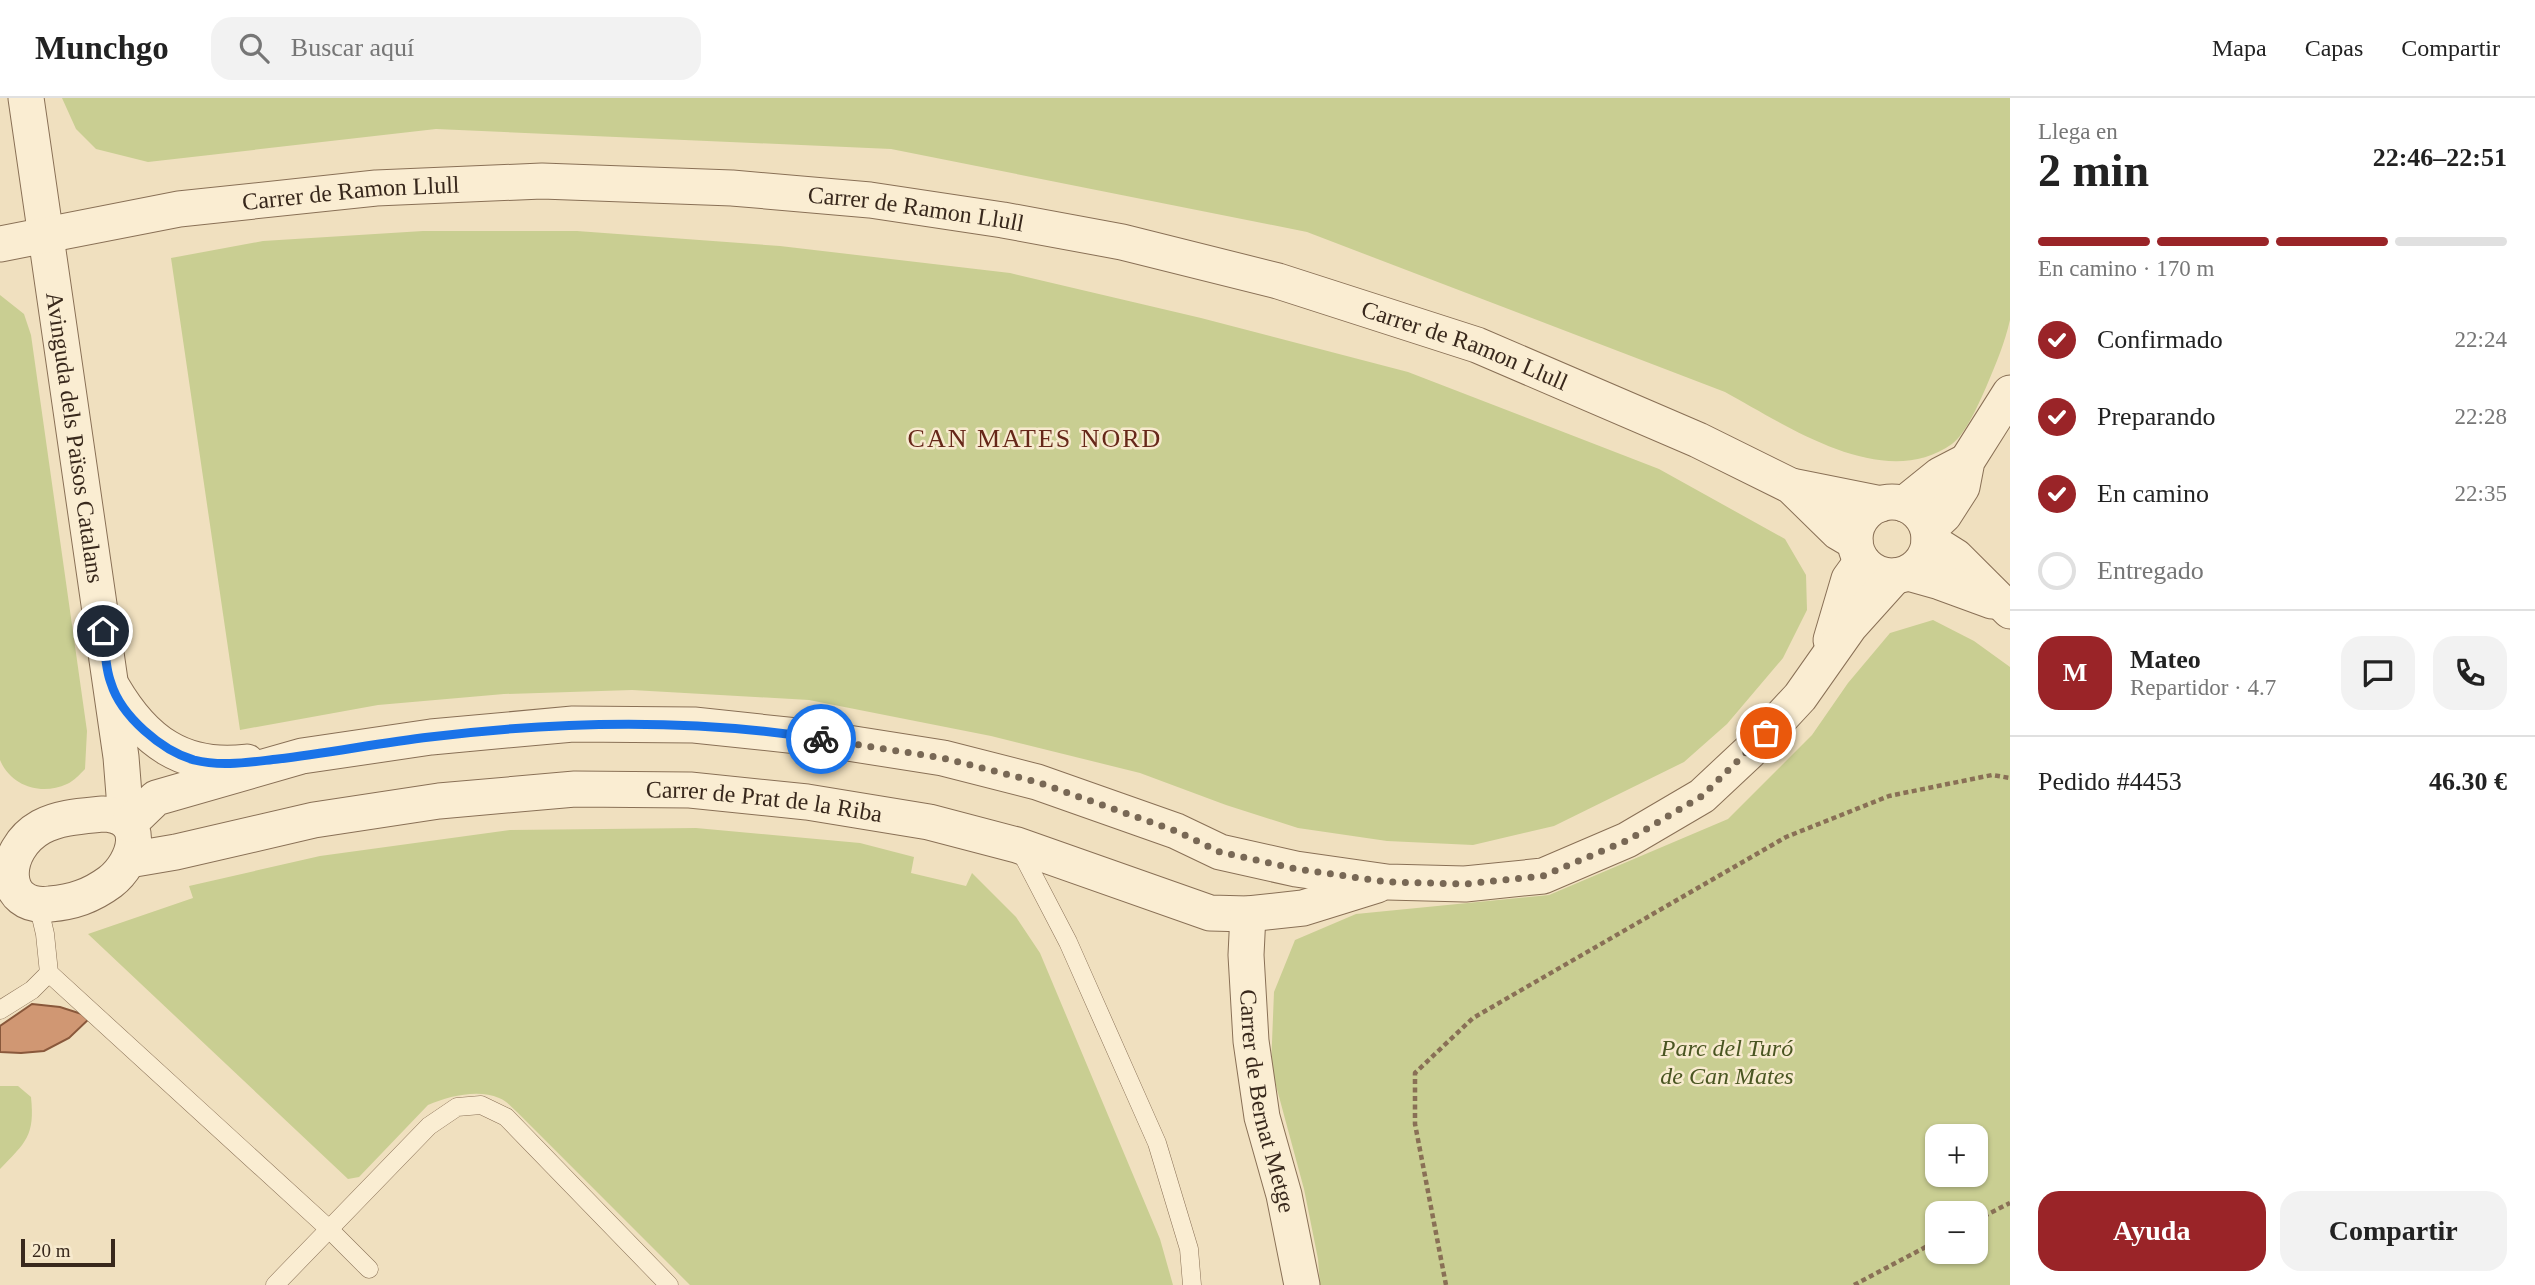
<!DOCTYPE html>
<html lang="es">
<head>
<meta charset="utf-8">
<style>
  :root { --surface:#fff; --page:#f2f2f2; --text:#222; --muted:#767676; --line:#e0e0e0; --accent:#9a2428 }
  body { margin:0; font-family:Georgia,serif; background:var(--page); color:var(--text); height:100vh; display:flex; flex-direction:column; font-size:26px; white-space:nowrap }
  * { box-sizing:border-box; margin:0 }
  p { font-size:23px; color:var(--muted) }
  .icon { flex:none; width:38px; height:38px; fill:none; stroke:currentColor; stroke-width:2; stroke-linecap:round; stroke-linejoin:round }
  .map { position:relative; flex:1; overflow:hidden }
  .panel { display:flex; flex-direction:column; background:var(--surface); width:525px }
  .panel>* { flex:none }
  .controls { position:absolute; left:1925px; top:1026px; display:grid; gap:14px }
  .controls a { display:grid; place-items:center; width:63px; height:63px; border-radius:14px; background:var(--surface); box-shadow:0 2px 5px #0004; font-size:35px }
  .scale { position:absolute; left:21px; bottom:18px; width:94px; box-sizing:border-box; padding-left:7px; border:4px solid #38281c; border-top:0; font-size:19px; line-height:24px; white-space:nowrap; color:#38281c; -webkit-text-stroke:5px #f7eace; paint-order:stroke }
  .pin { position:absolute; display:grid; place-items:center; width:60px; height:60px; color:#fff; margin:-30px; border:4px solid #fff; border-radius:50%; box-shadow:0 2px 7px #0007 }
  .courier { position:absolute; display:grid; place-items:center; width:70px; height:70px; margin:-35px; border:5px solid #1a73e8; border-radius:50%; background:#fff; color:#222; box-shadow:0 2px 9px #0007 }
  .head em { font-style:normal; font-weight:800 }
  .head div { display:flex; flex-direction:column-reverse }
  .head { display:flex; align-items:center; justify-content:space-between; height:119px; padding:0 28px }
  h1 { font-size:46px; font-weight:800; line-height:52px }
  .bar { display:grid; grid-template-columns:repeat(4,1fr); gap:10px 7px; align-content:center; height:84px; padding:0 28px }
  .bar i { height:9px; border-radius:5px; background:var(--line) }
  .bar .on { background:var(--accent) }
  .bar p { grid-column:span 4 }
  .line { display:flex; align-items:center; gap:18px; padding:0 28px; border-top:2px solid var(--line) }
  .line div { flex:1 }
  .round { display:grid; place-items:center; flex:none; width:74px; height:74px; border-radius:21px; background:var(--page) }
  ol { padding:0 28px; list-style:none }
  li { display:flex; align-items:center; gap:21px; height:77px }
  li p { margin-inline-start:auto }
  li .icon { padding:7px; border-radius:50%; background:var(--accent); color:#fff; stroke-width:4 }
  li:last-child { color:var(--muted) }
  li i { width:38px; height:38px; border:4px solid var(--line); border-radius:50% }
  .button { display:flex; gap:14px; margin-top:auto; padding:14px 28px }
  .button a { flex:1; height:80px; border-radius:21px; background:var(--accent); color:#fff; font-size:28px; font-weight:800; line-height:80px; text-align:center }
  .button a+a { background:var(--page); color:var(--text) }
  header { display:flex; align-items:center; gap:42px; box-sizing:border-box; height:98px; padding:0 35px; background:var(--surface); border-bottom:2px solid var(--line) }
  header strong { font-size:33px }
  nav { display:flex; gap:38px; margin-inline-start:auto; font-size:24px }
  .search { width:490px; height:63px; background:var(--page); display:flex; align-items:center; gap:18px; box-sizing:border-box; padding:0 24px; border-radius:21px; color:var(--muted); font-size:26px }
  main { display:flex; flex:1; min-height:0 }
  .map>svg:first-child { display:block }
  .green { fill:#c9ce92; fill-rule:evenodd }
  .building { fill:#d09773; stroke:#89583b; stroke-width:2 }
  .lines { fill:none; stroke-linecap:round; stroke-linejoin:round }
  .lane-casing { stroke:#897056; stroke-width:19 }
  .street-casing { stroke:#897056; stroke-width:37 }
  .path { stroke:#897056; stroke-width:4.5; stroke-dasharray:5 3.5; stroke-linecap:butt }
  .lane { stroke:#faedd2; stroke-width:18 }
  .street { stroke:#faedd2; stroke-width:35 }
  .done { stroke:#786855; stroke-width:7; stroke-dasharray:0 12.6 }
  .route { stroke:#1a73e8; stroke-width:9 }
  .labels { text-anchor:middle; dominant-baseline:central; stroke-width:5; stroke-linejoin:round; paint-order:stroke }
  .street-label { font-size:24px; fill:#38281c; stroke:#f7eace }
  .park-label { font-size:24px; font-style:italic; fill:#495521; stroke:#f7eace }
  .neighbourhood-label { font-size:26px; letter-spacing:2px; fill:#662719; stroke:#f7eace }
</style>
</head>
<body>
<header>
<strong>Munchgo</strong>
<div class="search"><svg class="icon" aria-label="search" viewBox="0 0 24 24"><circle cx="10" cy="10" r="6"/><path d="M15 15l6 6"/></svg>Buscar aquí</div>
<nav><a>Mapa</a><a>Capas</a><a>Compartir</a></nav>
</header>
<main>
<div class="map">
<svg width="2010" height="1187" viewBox="0 0 2010 1187">
  <rect width="100%" height="100%" fill="#f0e0bf"/>
  <g class="green">
    <path d="M62,0H2010V222C2005,244 1996,266 1987,287C1980,303 1966,336 1952,346C1883,395 1786,327 1725,294L1307,134L891,51L436,31L148,64L96,51L76,31Z"/>
    <path d="M423,133H577L780,148L1010,175L1201,220L1408,274L1659,371L1785,441L1806,477L1807,512L1783,560L1727,626L1684,664L1554,728L1473,747L1387,743L1298,730L1226,707L1140,675L991,638L809,602L632,592L504,596L378,607L240,632L171,160L263,143Z"/>
    <path d="M0,197L24,216L31,237L87,633L85,671C80,676 74,683 67,686C41,698 11,688 0,662Z"/>
    <path d="M1933,522L1974,543L2010,569V1187H1320L1318,1161L1304,1091L1271,969L1274,894L1295,842L1356,816L1549,797L1728,721L1812,637L1848,585L1890,535ZM1937,1038H1976V1076H1937ZM1937,1115H1976V1153H1937Z"/>
    <path d="M696,730L860,745L914,759L911,775L966,788L972,775L1016,819L1040,855L1160,1141L1173,1187H690L517,1014C512,1010 506,1002 499,1000C478,991 449,998 428,1007L359,1079L348,1081L88,836L193,800L189,788L320,758L510,732Z"/>
    <path d="M0,988H18L31,999C35,1038 26,1044 0,1071Z"/>
  </g>
  <path class="building" d="M32,906L60,909L91,919L69,940L44,953L21,955L0,954V928Z"/>
  <g class="lines">
    <g class="lane-casing">
      <g id="lane">
        <path d="M1019,750L1068,844L1157,1045L1189,1151L1192,1187"/>
        <path d="M38,806L45,836L49,875L329,1131L369,1171"/>
        <path d="M0,912L32,892L49,875"/>
        <path d="M275,1187L429,1028L457,1009L481,1007L506,1019L669,1187"/>
      </g>
    </g>
    <g class="street-casing">
      <g id="street">
        <path id="s1" d="M26,0L121,659L126,722"/>
        <path id="s2" d="M0,146L179,111L376,90L542,83L732,90L870,102L1003,122L1122,144L1278,183L1477,247L1698,342L1791,388L1838,434L1855,444"/>
        <path d="M1791,388L1881,406"/>
        <circle cx="1892" cy="441" r="37"/>
        <path d="M1904,406L1940,377L1967,363"/>
        <path d="M1928,432L1944,417L1962,389L1967,363L2010,295"/>
        <path d="M1929,442L1956,459L2010,513"/>
        <path d="M1908,475L1940,484L1992,503"/>
        <path d="M1831,542L1849,481L1862,463"/>
        <path d="M113,590C144,643 183,672 247,664"/>
        <path d="M103,716C149,718 136,764 110,784C91,798 73,804 50,806C0,812 0,752 41,729C59,719 83,718 103,716Z"/>
        <path d="M129,726L156,700L302,658L431,639L573,626L694,627L816,640L943,660L1037,684L1176,733L1220,754L1296,771L1387,784L1465,786L1543,778L1627,742L1702,698L1749,654L1800,599L1850,528L1895,478"/>
        <path id="s3" d="M129,762L176,754L314,722L439,703L575,691L690,692L807,704L929,724L1017,747L1210,815L1248,816L1303,810L1377,787"/>
        <path id="s4" d="M1248,816L1246,857L1251,943L1262,1019L1284,1097L1302,1187"/>
      </g>
    </g>
    <g class="path">
      <path d="M1976,1122L2010,1105"/>
      <path d="M1446,1187L1415,1026V975L1473,920L1786,739L1889,698L1992,677L2010,680"/>
      <path d="M1854,1187L1937,1143"/>
    </g>
    <use href="#lane" class="lane"/>
    <use href="#street" class="street"/>
  </g>
  <g class="lines">
    <path class="done" d="M821,641L943,660L1037,684L1176,733L1220,754L1296,771L1388,784L1465,786L1543,778L1628,742L1702,698L1766,635"/>
    <path class="route" d="M103,533C105,550 105,570 111,585C121,618 162,653 194,662C222,669 250,664 278,661C329,655 379,645 430,639C560,623 692,620 821,641"/>
  </g>
  <g class="labels">
    <g class="street-label">
      <text stroke="none"><textPath href="#s2" startOffset="355">Carrer de Ramon Llull</textPath></text>
      <text stroke="none"><textPath href="#s2" startOffset="922">Carrer de Ramon Llull</textPath></text>
      <text stroke="none"><textPath href="#s2" startOffset="1489">Carrer de Ramon Llull</textPath></text>
      <text stroke="none"><textPath href="#s1" startOffset="343">Avinguda dels Països Catalans</textPath></text>
      <text stroke="none"><textPath href="#s3" startOffset="642">Carrer de Prat de la Riba</textPath></text>
      <text stroke="none"><textPath href="#s4" startOffset="189">Carrer de Bernat Metge</textPath></text>
    </g>
    <g class="park-label">
      <text x="1727" y="950">Parc del Turó<tspan x="1727" dy="28">de Can Mates</tspan></text>
    </g>
    <g class="neighbourhood-label">
      <text x="1035" y="340">CAN MATES NORD</text>
    </g>
  </g>
</svg>
<div class="controls">
<a>+</a>
<a>−</a>
</div>
<div class="scale">20 m</div>
<div class="pin" style="left:1766px;top:635px;background:#ea580c"><svg class="icon" aria-label="bag" viewBox="0 0 24 24"><path d="M5 8h14l-1 12H6zM9 8a3 3 0 0 1 6 0"/></svg></div>
<div class="pin" style="left:103px;top:533px;background:#1f2937"><svg class="icon" aria-label="home" viewBox="0 0 24 24"><path d="M3 11l9-7 9 7M6 9v11h12V9"/></svg></div>
<div class="courier" style="left:821px;top:641px"><svg class="icon" aria-label="bike" viewBox="0 0 24 24"><circle cx="6" cy="16" r="4"/><circle cx="18" cy="16" r="4"/><path d="M6 16l4-8h5l3 8M10 8l3 8H6M13 5h3"/></svg></div>
</div>
<section class="panel">
<div class="head"><div><h1>2 min</h1><p>Llega en</p></div><em>22:46–22:51</em></div>
<div class="bar"><i class="on"></i><i class="on"></i><i class="on"></i><i></i><p>En camino · 170 m</p></div>
<ol>
<li><svg class="icon" aria-label="check" viewBox="0 0 24 24"><path d="M5 12l5 5 9-10"/></svg>Confirmado<p>22:24</p></li>
<li><svg class="icon" aria-label="check" viewBox="0 0 24 24"><path d="M5 12l5 5 9-10"/></svg>Preparando<p>22:28</p></li>
<li><svg class="icon" aria-label="check" viewBox="0 0 24 24"><path d="M5 12l5 5 9-10"/></svg>En camino<p>22:35</p></li>
<li><i></i>Entregado</li>
</ol>
<div class="line" style="height:126px"><b class="round" style="background:var(--accent);color:#fff">M</b><div><b>Mateo</b><p>Repartidor · 4.7</p></div><a class="round"><svg class="icon" aria-label="chat" viewBox="0 0 24 24"><path d="M4 5h16v11H9l-5 4z"/></svg></a><a class="round"><svg class="icon" aria-label="phone" viewBox="0 0 24 24"><path d="M5 4h4l2 5-3 2q2 4 5 5l2-3 5 2v4C11 20 4 13 5 4z"/></svg></a></div>
<div class="line" style="height:91px"><div>Pedido #4453</div><b>46.30 €</b></div>
<div class="button"><a>Ayuda</a><a>Compartir</a></div>
</section>
</main>
</body>
</html>
